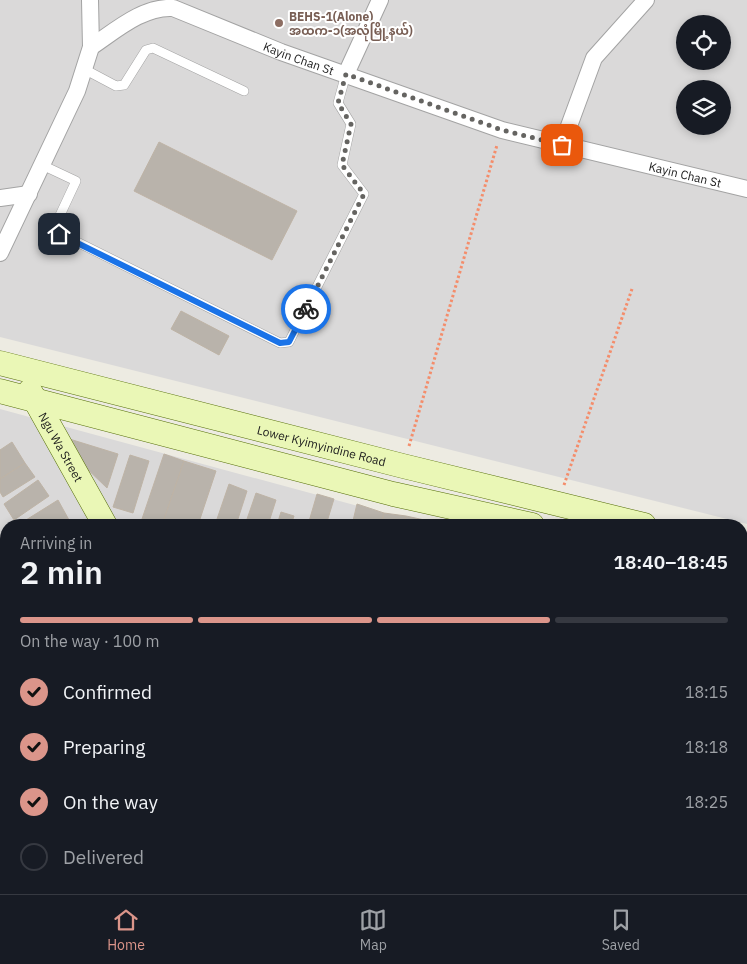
<!DOCTYPE html>
<html lang="en">
<head>
<meta charset="utf-8">
<style>
  :root { --surface:#171b24; --page:#20242c; --text:#f1f3f6; --muted:#9ea1a6; --line:#363941; --accent:#db958a }
  body { margin:0; font-family:"IBM Plex Sans","Noto Sans Myanmar",sans-serif; background:var(--page); color:var(--text); height:100vh; display:flex; flex-direction:column; font-size:19px; white-space:nowrap }
  * { box-sizing:border-box; margin:0 }
  p { font-size:16px; color:var(--muted) }
  .icon { flex:none; width:28px; height:28px; fill:none; stroke:currentColor; stroke-width:2; stroke-linecap:round; stroke-linejoin:round }
  .map { position:relative; flex:1; overflow:hidden }
  .panel { position:absolute; left:0px; top:519px; width:748px; height:376px; display:flex; flex-direction:column; background:var(--surface); border-radius:20px 20px 0 0; box-shadow:0 2px 8px #0003 }
  .panel>* { flex:none }
  .fabs { position:absolute; left:676px; top:15px; display:grid; gap:10px }
  .fabs a { display:grid; place-items:center; width:55px; height:55px; border-radius:50%; background:var(--surface); box-shadow:0 2px 8px #0003; font-size:25px }
  .pin { position:absolute; display:grid; place-items:center; width:42px; height:42px; color:#fff; margin:-21px; border-radius:10px; box-shadow:0 2px 8px #0006 }
  .courier { position:absolute; display:grid; place-items:center; width:50px; height:50px; margin:-25px; border:4px solid #1a73e8; border-radius:50%; background:#fff; color:#222; box-shadow:0 1px 6px #0007 }
  .overview em { font-style:normal; font-weight:600 }
  .overview div { display:flex; flex-direction:column-reverse }
  .overview { display:flex; align-items:center; justify-content:space-between; height:85px; padding:0 20px }
  h1 { font-size:32px; font-weight:600; line-height:38px }
  .bar { display:grid; grid-template-columns:repeat(4,1fr); gap:8px 5px; align-content:center; height:60px; padding:0 20px }
  .bar i { height:6px; border-radius:4px; background:var(--line) }
  .bar .active { background:var(--accent) }
  .bar p { grid-column:span 4 }
  ol { padding:0 20px; list-style:none }
  li { display:flex; align-items:center; gap:15px; height:55px }
  li p { margin-inline-start:auto }
  li .icon { padding:5px; border-radius:50%; background:var(--accent); color:#111; stroke-width:4 }
  li:last-child { color:var(--muted) }
  li i { width:28px; height:28px; border:2px solid var(--line); border-radius:50% }
  .tab-bar { display:flex; justify-content:space-around; align-items:center; height:70px; border-top:1px solid var(--line); background:var(--surface); font-size:14px; color:var(--muted) }
  .tab-bar a { display:grid; justify-items:center; gap:2px }
  .tab-bar .active { color:var(--accent) }
  .map>svg:first-child { display:block }
  .residential { fill:#dad9d9; fill-rule:evenodd }
  .building { fill:#b9b3ab; stroke:#beb3a5 }
  .lines { fill:none; stroke-linecap:round; stroke-linejoin:round }
  .lane-casing { stroke:#a3a3a3; stroke-width:10 }
  .street-casing { stroke:#a3a3a3; stroke-width:18 }
  .secondary-casing { stroke:#546d08; stroke-width:25 }
  .path { stroke:#f48d6b; stroke-width:3; stroke-dasharray:2.5 2.5; stroke-linecap:butt }
  .lane { stroke:#fff; stroke-width:9 }
  .street { stroke:#fff; stroke-width:16 }
  .secondary { stroke:#eaf7b6; stroke-width:24 }
  .done { stroke:#656461; stroke-width:5; stroke-dasharray:0 9 }
  .route { stroke:#1a73e8; stroke-width:6 }
  .education-dot { fill:#8d6e63; stroke:#fff; stroke-width:2 }
  .labels { text-anchor:middle; dominant-baseline:central; stroke-width:4; stroke-linejoin:round; paint-order:stroke }
  .education-label { font-size:12px; font-weight:bold; fill:#785e54; stroke:#fff; text-anchor:start }
  .street-label { font-size:12px; fill:#1c1c1c; stroke:#fff }
</style>
</head>
<body>
<div class="map">
<svg width="747" height="894" viewBox="0 0 747 894">
  <rect width="100%" height="100%" fill="#edebe2"/>
  <g class="residential">
    <path d="M0,0H747V524L0,337ZM685,24H722V61H685ZM685,89H722V126H685Z"/>
    <path d="M0,409L428,525H6V889H741V609L747,611V894H0Z"/>
  </g>
  <g class="building">
    <path d="M159,142L297,211L272,260L134,191Z"/>
    <path d="M181,311L229,336L219,355L171,329Z"/>
    <path d="M50,433L118,454L107,488Z"/>
    <path d="M12,442L25,463L0,479V450Z"/>
    <path d="M164,454L184,461L162,525H160L142,519Z"/>
    <path d="M130,455L149,461L133,513L113,507Z"/>
    <path d="M184,461L216,471L198,525H162Z"/>
    <path d="M25,463L35,477L3,497L0,492V479Z"/>
    <path d="M38,480L49,496L14,520L4,504Z"/>
    <path d="M229,484L247,491L236,525H215Z"/>
    <path d="M256,493L276,500L268,525H245Z"/>
    <path d="M317,494L334,499L326,525H308Z"/>
    <path d="M58,500L69,520L59,525H18Z"/>
    <path d="M357,504L384,513L380,525H352Z"/>
    <path d="M281,512L294,516L291,525H277Z"/>
    <path d="M384,513L406,516L403,525H381Z"/>
    <path d="M406,516L429,521L428,525H403Z"/>
    <path d="M6,860V880L0,883V863Z"/>
    <path d="M287,889H324L327,894H278Z"/>
    <path d="M435,889H480L479,894H452Z"/>
    <path d="M532,889H557L571,893L531,894Z"/>
    <path d="M615,889H632L631,894H614Z"/>
    <path d="M639,889H652L651,894H638Z"/>
  </g>
  <g class="lines">
    <g class="lane-casing">
      <g id="lane">
        <path d="M84,69L116,86L124,85L146,50L153,48L244,91"/>
        <path d="M42,165L76,181L54,228L59,233L280,343L289,342L364,194L342,165L351,124L338,103L346,74"/>
      </g>
    </g>
    <g class="street-casing">
      <g id="street">
        <path id="s1" d="M91,47C115,31 143,6 173,8L281,52L502,130L747,189"/>
        <path d="M346,74L380,0"/>
        <path d="M562,145L594,58L646,0"/>
        <path d="M0,198L29,194"/>
        <path d="M0,253L77,91L91,47L90,0"/>
        <path d="M741,747L747,748"/>
        <path d="M741,882L747,883"/>
        <path d="M505,894L506,889"/>
      </g>
    </g>
    <g class="secondary-casing">
      <g id="secondary">
        <path id="s2" d="M0,363L403,466L644,525"/>
        <path d="M0,391L393,494L532,525"/>
        <path id="s3" d="M30,391L105,525"/>
        <path d="M741,551L747,552"/>
        <path d="M741,579L747,580"/>
        <path d="M353,889L357,894"/>
      </g>
    </g>
    <g class="path">
      <path d="M409,446L497,145"/>
      <path d="M564,485L632,289"/>
    </g>
    <use href="#lane" class="lane"/>
    <use href="#street" class="street"/>
    <use href="#secondary" class="secondary"/>
  </g>
  <g class="lines">
    <path class="done" d="M306,309L364,194L342,165L351,124L338,103L346,74L502,130L562,145"/>
    <path class="route" d="M59,234L280,343L289,342L306,309"/>
  </g>
  <circle class="education-dot" cx="279" cy="23" r="5"/>
  <g class="labels">
    <g class="education-label">
      <text x="289" y="16">BEHS-1(Alone)<tspan x="289" dy="14">အထက-၁(အလုံမြို့နယ်)</tspan></text>
    </g>
    <g class="street-label">
      <text stroke="none"><textPath href="#s1" startOffset="228">Kayin Chan St</textPath></text>
      <text stroke="none"><textPath href="#s1" startOffset="632">Kayin Chan St</textPath></text>
      <text stroke="none"><textPath href="#s2" startOffset="332">Lower Kyimyindine Road</textPath></text>
      <text stroke="none"><textPath href="#s3" startOffset="64">Ngu Wa Street</textPath></text>
    </g>
  </g>
</svg>
<div class="fabs">
<a><svg class="icon" aria-label="locate" viewBox="0 0 24 24"><circle cx="12" cy="12" r="6"/><path d="M12 2v4M12 18v4M2 12h4M18 12h4"/></svg></a>
<a><svg class="icon" aria-label="layers" viewBox="0 0 24 24"><path d="M12 4l9 5-9 5-9-5zM3 14l9 5 9-5"/></svg></a>
</div>
<div class="pin" style="left:562px;top:145px;background:#ea580c"><svg class="icon" aria-label="bag" viewBox="0 0 24 24"><path d="M5 8h14l-1 12H6zM9 8a3 3 0 0 1 6 0"/></svg></div>
<div class="pin" style="left:59px;top:234px;background:#1f2937"><svg class="icon" aria-label="home" viewBox="0 0 24 24"><path d="M3 11l9-7 9 7M6 9v11h12V9"/></svg></div>
<div class="courier" style="left:306px;top:309px"><svg class="icon" aria-label="bike" viewBox="0 0 24 24"><circle cx="6" cy="16" r="4"/><circle cx="18" cy="16" r="4"/><path d="M6 16l4-8h5l3 8M10 8l3 8H6M13 5h3"/></svg></div>
<section class="panel">
<div class="overview"><div><h1>2 min</h1><p>Arriving in</p></div><em>18:40–18:45</em></div>
<div class="bar"><i class="active"></i><i class="active"></i><i class="active"></i><i></i><p>On the way · 100 m</p></div>
<ol>
<li><svg class="icon" aria-label="check" viewBox="0 0 24 24"><path d="M5 12l5 5 9-10"/></svg>Confirmed<p>18:15</p></li>
<li><svg class="icon" aria-label="check" viewBox="0 0 24 24"><path d="M5 12l5 5 9-10"/></svg>Preparing<p>18:18</p></li>
<li><svg class="icon" aria-label="check" viewBox="0 0 24 24"><path d="M5 12l5 5 9-10"/></svg>On the way<p>18:25</p></li>
<li><i></i>Delivered</li>
</ol>
</section>
</div>
<nav class="tab-bar">
<a class="active"><svg class="icon" aria-label="home" viewBox="0 0 24 24"><path d="M3 11l9-7 9 7M6 9v11h12V9"/></svg>Home</a>
<a><svg class="icon" aria-label="map" viewBox="0 0 24 24"><path d="M3 6l6-2 6 2 6-2v14l-6 2-6-2-6 2zM9 4v14M15 6v14"/></svg>Map</a>
<a><svg class="icon" aria-label="saved" viewBox="0 0 24 24"><path d="M7 4h10v16l-5-4-5 4z"/></svg>Saved</a>
</nav>
</body>
</html>
